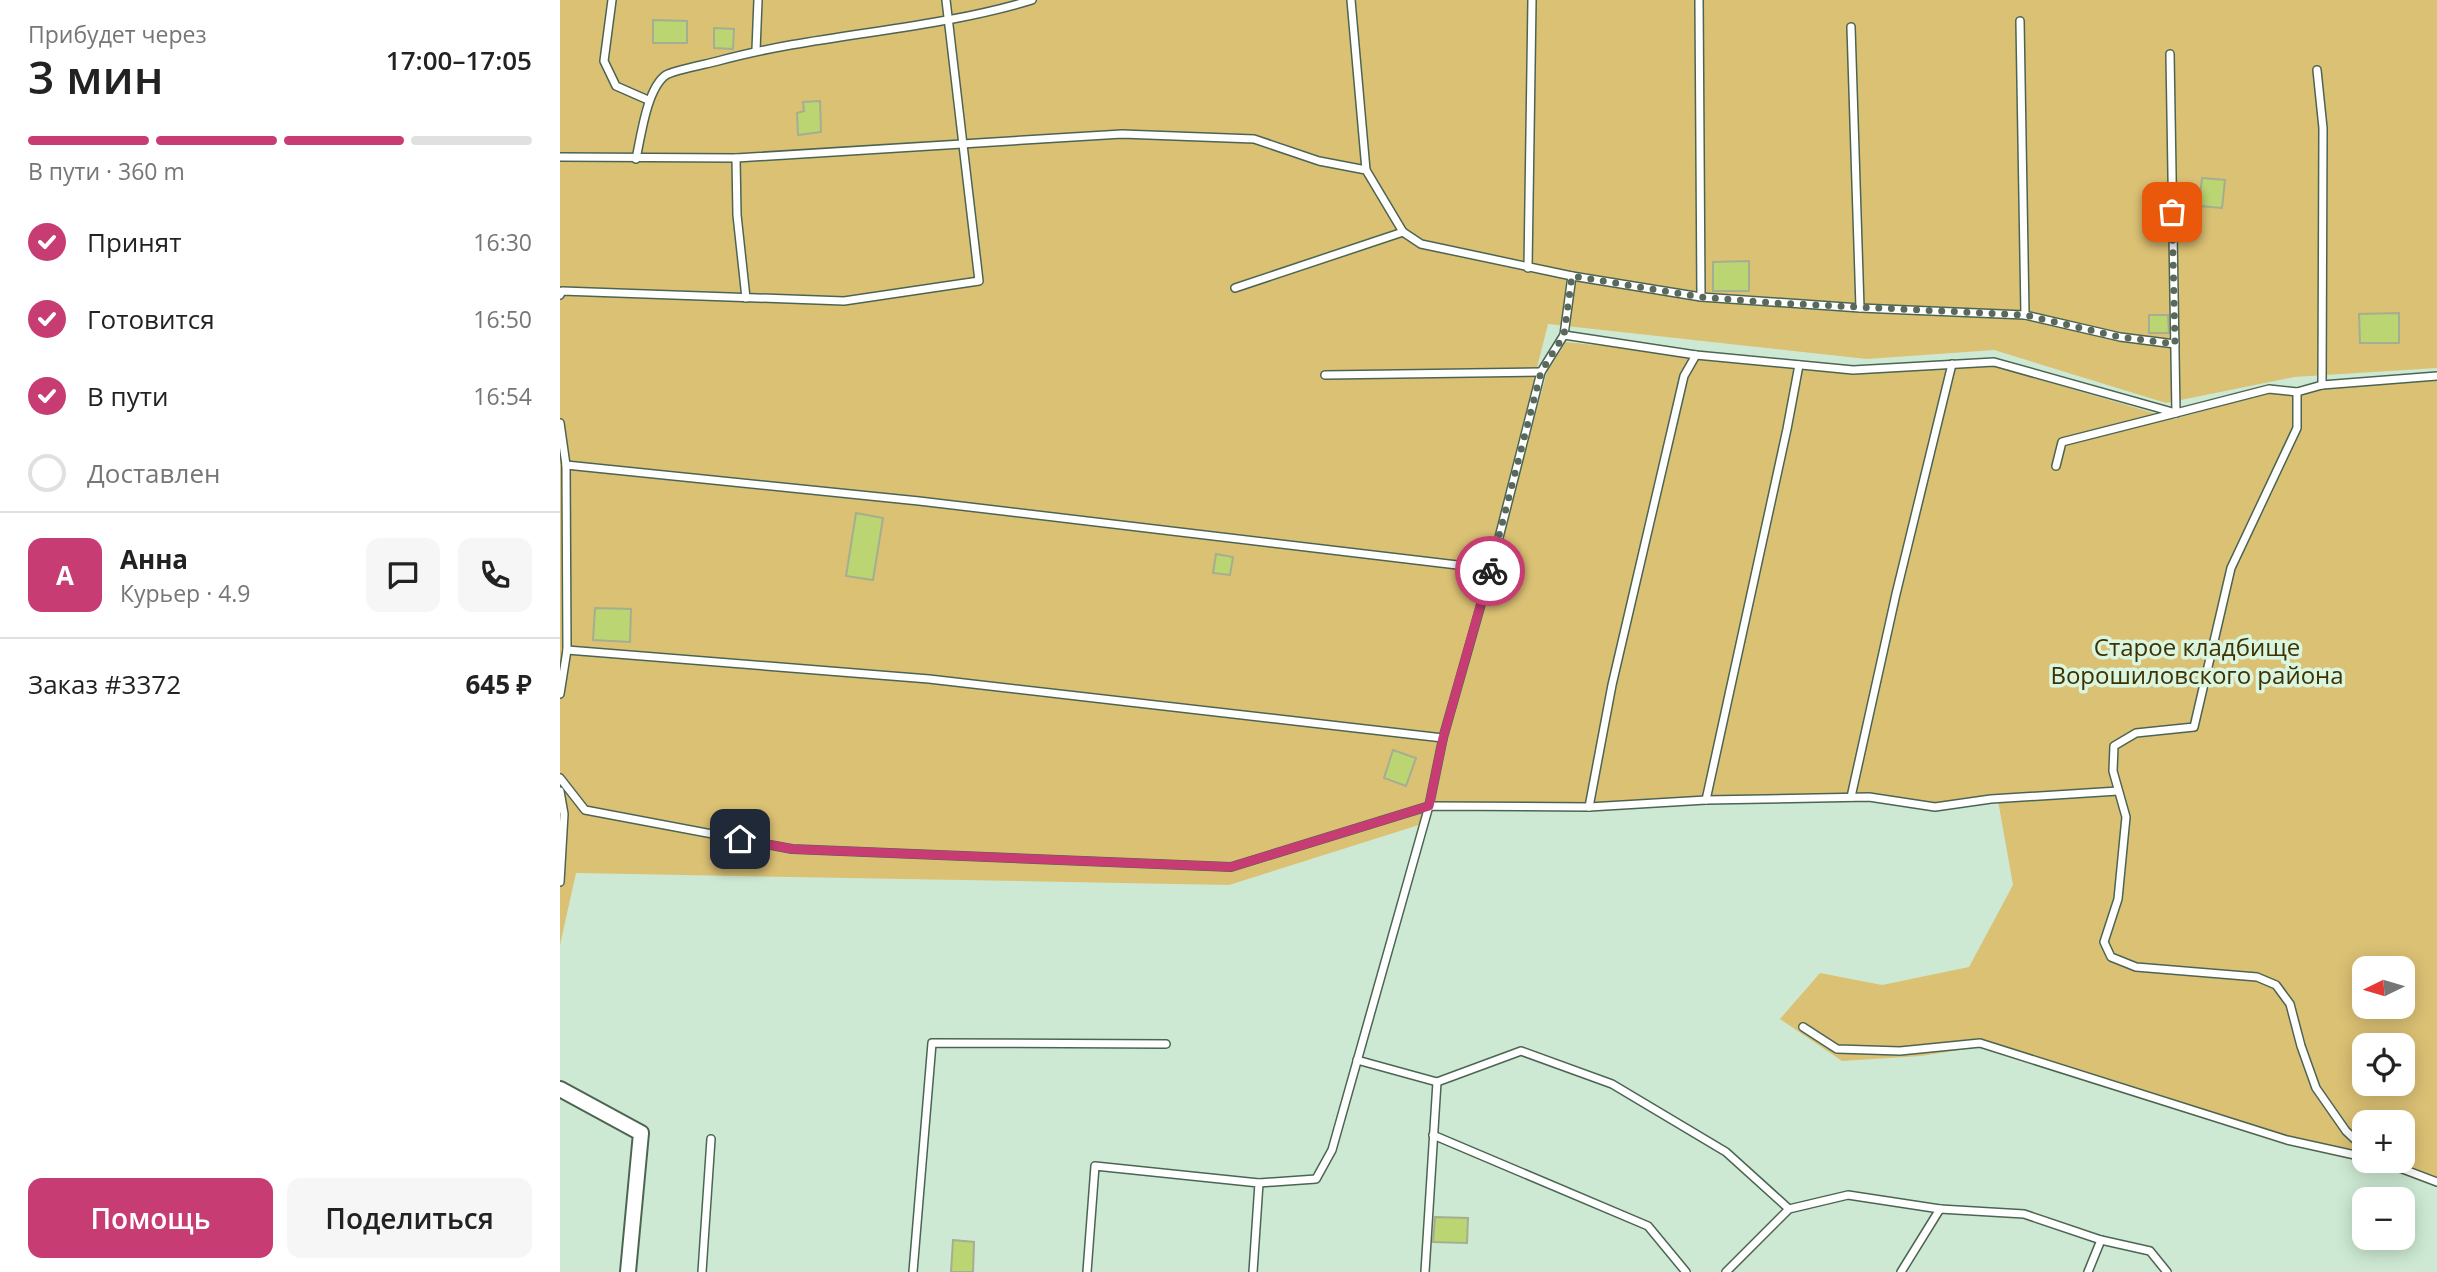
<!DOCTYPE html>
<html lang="ru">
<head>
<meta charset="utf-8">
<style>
  :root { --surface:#fff; --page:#f6f6f6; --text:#222; --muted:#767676; --line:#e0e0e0; --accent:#c73c73 }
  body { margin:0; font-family:"Open Sans",sans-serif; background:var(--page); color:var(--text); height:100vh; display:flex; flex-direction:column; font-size:26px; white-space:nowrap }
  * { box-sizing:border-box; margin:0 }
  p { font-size:23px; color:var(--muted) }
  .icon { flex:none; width:38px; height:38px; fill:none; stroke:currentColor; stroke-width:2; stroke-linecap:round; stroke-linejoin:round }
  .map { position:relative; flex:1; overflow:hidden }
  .panel { display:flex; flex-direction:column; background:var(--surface); width:560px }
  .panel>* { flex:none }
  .needle { width:46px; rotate:265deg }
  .controls { position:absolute; left:1792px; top:956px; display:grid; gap:14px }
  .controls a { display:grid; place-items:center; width:63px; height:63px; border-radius:14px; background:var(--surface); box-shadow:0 4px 18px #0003; font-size:35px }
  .pin { position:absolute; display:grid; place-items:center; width:60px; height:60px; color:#fff; margin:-30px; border-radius:14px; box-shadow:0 4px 10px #0006 }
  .courier { position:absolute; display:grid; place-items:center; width:70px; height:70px; margin:-35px; border:5px solid #c73c73; border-radius:50%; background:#fff; color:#222; box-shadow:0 2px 9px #0007 }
  .head em { font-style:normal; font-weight:600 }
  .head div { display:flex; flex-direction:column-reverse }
  .head { display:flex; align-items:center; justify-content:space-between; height:119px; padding:0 28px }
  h1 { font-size:46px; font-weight:600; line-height:52px }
  .bar { display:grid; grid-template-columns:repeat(4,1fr); gap:10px 7px; align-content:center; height:84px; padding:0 28px }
  .bar i { height:9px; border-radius:5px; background:var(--line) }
  .bar .current { background:var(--accent) }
  .bar p { grid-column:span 4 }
  .line { display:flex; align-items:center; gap:18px; padding:0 28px; border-top:2px solid var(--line) }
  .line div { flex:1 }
  .round { display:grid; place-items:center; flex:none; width:74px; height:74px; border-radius:14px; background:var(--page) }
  ol { padding:0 28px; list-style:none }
  li { display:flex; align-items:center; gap:21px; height:77px }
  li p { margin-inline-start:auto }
  li .icon { padding:7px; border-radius:50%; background:var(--accent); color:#fff; stroke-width:4 }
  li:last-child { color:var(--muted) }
  li i { width:38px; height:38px; border:4px solid var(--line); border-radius:50% }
  .action { display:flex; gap:14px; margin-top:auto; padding:14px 28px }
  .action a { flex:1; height:80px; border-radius:14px; background:var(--accent); color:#fff; font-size:28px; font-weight:600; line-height:80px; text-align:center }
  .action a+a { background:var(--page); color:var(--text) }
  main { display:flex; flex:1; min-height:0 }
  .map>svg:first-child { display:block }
  .green { fill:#dbc174; fill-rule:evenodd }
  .building { fill:#bbd573; stroke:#a5ae91; stroke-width:2 }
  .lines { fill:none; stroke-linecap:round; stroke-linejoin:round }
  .service-casing { stroke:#4c6552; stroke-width:10 }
  .minor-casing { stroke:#4c6552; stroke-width:18 }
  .service { stroke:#fff; stroke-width:7 }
  .minor { stroke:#fff; stroke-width:14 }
  .done { stroke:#596a5d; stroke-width:7; stroke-dasharray:0 12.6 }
  .route { stroke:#c73c73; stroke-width:9 }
  .labels { text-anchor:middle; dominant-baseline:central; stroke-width:7; stroke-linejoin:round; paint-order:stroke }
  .park-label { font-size:24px; fill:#3e3102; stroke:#daf6e0 }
</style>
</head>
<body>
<main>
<section class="panel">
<div class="head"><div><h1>3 мин</h1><p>Прибудет через</p></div><em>17:00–17:05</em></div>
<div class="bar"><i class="current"></i><i class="current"></i><i class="current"></i><i></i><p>В пути · 360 m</p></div>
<ol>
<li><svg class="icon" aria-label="check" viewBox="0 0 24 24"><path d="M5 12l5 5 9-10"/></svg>Принят<p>16:30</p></li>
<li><svg class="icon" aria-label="check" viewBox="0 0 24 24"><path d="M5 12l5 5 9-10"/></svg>Готовится<p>16:50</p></li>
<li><svg class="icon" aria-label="check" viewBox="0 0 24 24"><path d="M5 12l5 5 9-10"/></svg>В пути<p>16:54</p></li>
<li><i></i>Доставлен</li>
</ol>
<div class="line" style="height:126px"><b class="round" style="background:var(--accent);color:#fff">А</b><div><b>Анна</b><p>Курьер · 4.9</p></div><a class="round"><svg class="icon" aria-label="chat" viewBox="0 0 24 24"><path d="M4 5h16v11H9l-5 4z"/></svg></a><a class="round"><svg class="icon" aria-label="phone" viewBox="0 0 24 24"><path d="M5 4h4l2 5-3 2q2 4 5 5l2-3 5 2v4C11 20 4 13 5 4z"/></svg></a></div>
<div class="line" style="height:91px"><div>Заказ #3372</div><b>645 ₽</b></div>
<div class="action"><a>Помощь</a><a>Поделиться</a></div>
</section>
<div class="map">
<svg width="1877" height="1272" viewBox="0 0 1877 1272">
  <rect width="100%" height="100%" fill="#cde9d3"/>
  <g class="green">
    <path d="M0,0H1877V368L1734,377L1606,403L1434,350L1307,359L988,324L862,824L669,885L16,873L0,945Z"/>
    <path d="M1006,342L1297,373L1430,365L1614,419L1711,392L1733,396L1761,388L1877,377V1187L1819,1166L1726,1144L1418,1047L1361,1056L1282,1061L1220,1019L1260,973L1322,985L1409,967L1453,885L1437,795L1375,803L1312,794L1149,797L1033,804L872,803L886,740L987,372ZM1804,968H1843V1006H1804ZM1804,1045H1843V1083H1804ZM1804,1122H1843V1160H1804Z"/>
  </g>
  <g class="building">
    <path d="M93,20L127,21V43H93Z"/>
    <path d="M154,28L174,29L173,49L154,48Z"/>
    <path d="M260,101L261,132L238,135L237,113L244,111L243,102Z"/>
    <path d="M1642,178L1665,180L1662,208L1639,206Z"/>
    <path d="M1189,261V291H1153V262Z"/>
    <path d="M1839,313V343H1800L1799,314Z"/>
    <path d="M1589,315H1608L1609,333H1589Z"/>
    <path d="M296,513L323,518L313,580L286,576Z"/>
    <path d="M656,554L673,557L670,575L653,573Z"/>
    <path d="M35,608L71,609L70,642L33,640Z"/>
    <path d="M833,750L856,758L846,786L824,778Z"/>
    <path d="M875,1217L908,1218L907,1243L873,1242Z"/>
    <path d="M393,1240L414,1242L413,1272H391Z"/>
  </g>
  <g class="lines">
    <g class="service-casing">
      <g id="service">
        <path d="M52,0L44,61L56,86L88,100"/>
        <path d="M791,0L806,170"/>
        <path d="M1139,0L1141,297"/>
        <path d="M1460,21L1465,315"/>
        <path d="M1291,27L1300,308"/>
        <path d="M196,50L198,0"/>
        <path d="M1610,54L1616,413L1709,389L1737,392L1762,385L1877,376"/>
        <path d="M1757,70L1763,128L1762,385"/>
        <path d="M0,157L176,158L562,134L694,139L759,161L806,170L843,232L861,244L1012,276L1141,297L1300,308L1465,315L1560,337L1615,344"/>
        <path d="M176,158L177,215L186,298"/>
        <path d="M76,159C81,136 87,88 106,75C114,70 147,64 158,61C261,33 370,31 472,0"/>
        <path d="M968,268L972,0"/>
        <path d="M675,288L843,232"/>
        <path d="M0,295L2,291L284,301L419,281L386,0"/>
        <path d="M1004,335L1136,355L1293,370L1434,362L1616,413L1502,442L1496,466"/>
        <path d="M765,375L981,372"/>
        <path d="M1737,392V428L1671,568L1634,727L1576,733L1554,746L1553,771L1566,817L1558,899L1544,942L1551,957L1576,967L1697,977L1716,985L1730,1004L1741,1046L1756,1088L1786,1131L1804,1148"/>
        <path d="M0,423L6,465L7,650L0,694"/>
        <path d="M6,465L359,501L931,569"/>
        <path d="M7,650L369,679L883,738"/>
        <path d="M0,778L25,810L232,849L671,867L869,806L1029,807L1146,800L1309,797L1375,807L1431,799L1558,791"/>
        <path d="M0,791L4,814L0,882"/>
        <path d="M1291,797L1336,594L1392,364"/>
        <path d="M1146,800L1227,429L1239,365"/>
        <path d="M1029,807L1052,685L1124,376L1136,355"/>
        <path d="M1243,1027L1277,1049L1340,1051L1420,1043L1727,1140L1804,1157"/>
        <path d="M797,1060L877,1082L865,1272"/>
        <path d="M877,1082L961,1051L1052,1084L1166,1152L1229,1209"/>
        <path d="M873,1135L1088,1226L1126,1272"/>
        <path d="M1819,1160L1877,1182"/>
        <path d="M699,1183L756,1179L772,1150L869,806L883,738L931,569L981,372L1004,335L1012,276"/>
        <path d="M1380,1209L1464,1214L1541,1240L1590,1251L1607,1272"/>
        <path d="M142,1272L151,1139"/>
        <path d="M353,1272L372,1043L606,1044"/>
        <path d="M527,1272L535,1166L699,1183L693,1272"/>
        <path d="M1166,1272L1229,1209L1288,1195L1380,1209L1341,1272"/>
        <path d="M1528,1272L1541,1240"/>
      </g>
    </g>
    <g class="minor-casing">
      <path id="minor" d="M0,1089L81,1133L68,1272"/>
    </g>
    <use href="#service" class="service"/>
    <use href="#minor" class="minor"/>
  </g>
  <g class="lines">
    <path class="done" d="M930,571L981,372L1004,335L1012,276L1141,297L1215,303L1465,315L1560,337L1615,344L1612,212"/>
    <path class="route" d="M180,839L232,849L671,867L869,806L883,738L930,571"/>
  </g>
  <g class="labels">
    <g class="park-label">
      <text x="1637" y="646">Старое кладбище<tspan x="1637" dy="28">Ворошиловского района</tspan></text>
    </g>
  </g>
</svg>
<div class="controls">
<a><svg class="needle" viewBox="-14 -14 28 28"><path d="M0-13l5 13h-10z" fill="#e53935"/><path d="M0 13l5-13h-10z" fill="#767676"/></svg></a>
<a><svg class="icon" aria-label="locate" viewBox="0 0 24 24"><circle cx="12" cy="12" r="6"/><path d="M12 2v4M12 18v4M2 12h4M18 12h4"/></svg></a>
<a>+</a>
<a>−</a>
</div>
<div class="pin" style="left:1612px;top:212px;background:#ea580c"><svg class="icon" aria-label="bag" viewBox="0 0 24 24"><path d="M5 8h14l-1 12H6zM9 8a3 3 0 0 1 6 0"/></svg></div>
<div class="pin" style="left:180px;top:839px;background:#1f2937"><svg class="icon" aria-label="home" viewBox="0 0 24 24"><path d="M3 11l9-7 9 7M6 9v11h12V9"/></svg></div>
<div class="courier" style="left:930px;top:571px"><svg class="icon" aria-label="bike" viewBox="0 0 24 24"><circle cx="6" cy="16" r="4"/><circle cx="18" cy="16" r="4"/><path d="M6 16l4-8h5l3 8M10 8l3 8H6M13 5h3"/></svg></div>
</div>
</main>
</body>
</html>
